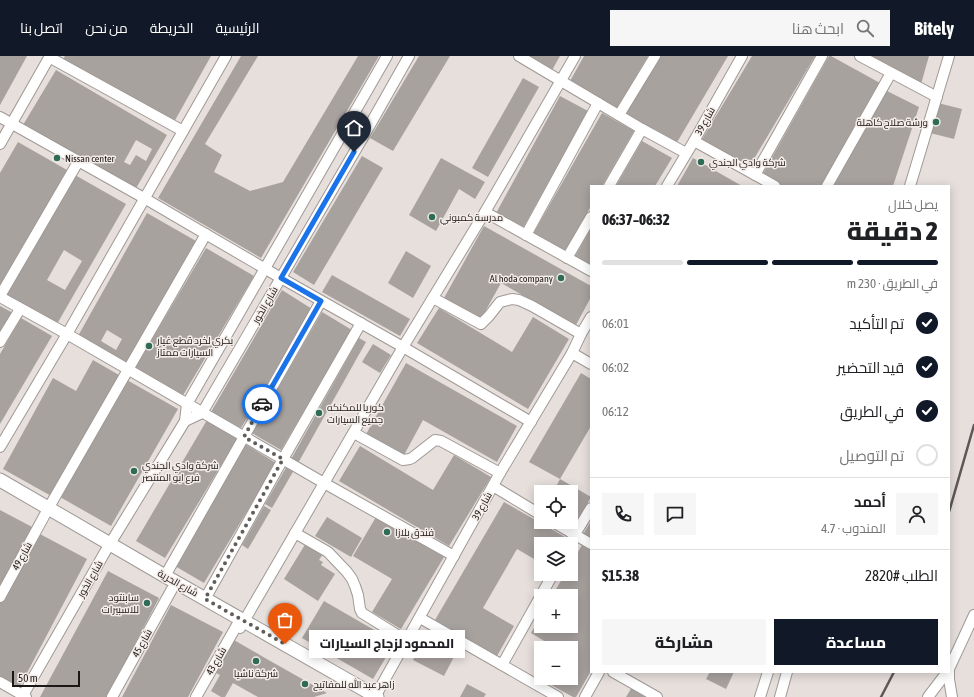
<!DOCTYPE html>
<html lang="ar">
<head>
<meta charset="utf-8">
<style>
  :root { --surface:#fff; --page:#f6f6f6; --text:#202124; --muted:#757577; --line:#e0e0e0; --accent:#111827 }
  body { margin:0; font-family:"Asap Condensed",Cairo,sans-serif; background:var(--page); color:var(--text); direction:rtl; height:100vh; display:flex; flex-direction:column; font-size:15px; white-space:nowrap }
  * { box-sizing:border-box; margin:0 }
  p { font-size:13px; color:var(--muted) }
  .icon { flex:none; width:22px; height:22px; fill:none; stroke:currentColor; stroke-width:2; stroke-linecap:round; stroke-linejoin:round }
  .map { position:relative; flex:1; overflow:hidden; direction:ltr }
  .sheet { position:absolute; left:590px; top:129px; width:360px; height:488px; display:flex; flex-direction:column; background:var(--surface); border-radius:0px; box-shadow:0 2px 10px #0003; direction:rtl }
  .sheet>* { flex:none }
  .fabs { position:absolute; left:534px; top:429px; display:grid; gap:8px }
  .fabs a { display:grid; place-items:center; width:44px; height:44px; border-radius:0px; background:var(--surface); box-shadow:0 2px 10px #0003; font-size:20px }
  .scale { position:absolute; left:12px; bottom:10px; width:68px; box-sizing:border-box; padding-left:4px; border:2px solid #1a1716; border-top:0; font-size:11px; line-height:14px; white-space:nowrap; color:#1a1716; -webkit-text-stroke:3px #f3ece9; paint-order:stroke }
  .pin { position:absolute; display:grid; place-items:center; width:34px; height:34px; color:#fff; margin:-41px -17px; border-radius:50% 50% 50% 0; rotate:-45deg; box-shadow:0 0 4px #0007 }
  .pin .icon { rotate:45deg }
  .courier { position:absolute; display:grid; place-items:center; width:40px; height:40px; margin:-20px; border:3px solid #1a73e8; border-radius:50%; background:#fff; color:#222; box-shadow:0 1px 5px #0007 }
  .bubble { position:absolute; height:28px; border-radius:0px; background:var(--surface); box-shadow:0 2px 10px #0003; font-size:13px; font-weight:800; line-height:28px; text-align:center; direction:rtl }
  .overview em { font-style:normal; font-weight:800 }
  .overview div { display:flex; flex-direction:column-reverse }
  .overview { display:flex; align-items:center; justify-content:space-between; height:68px; padding:0 12px }
  h1 { font-size:26px; font-weight:800; line-height:30px }
  .bar { display:grid; grid-template-columns:repeat(4,1fr); gap:6px 4px; align-content:center; height:48px; padding:0 12px }
  .bar i { height:5px; border-radius:3px; background:var(--line) }
  .bar .current { background:var(--accent) }
  .bar p { grid-column:span 4 }
  .line { display:flex; align-items:center; gap:10px; padding:0 12px; border-top:1px solid var(--line) }
  .line div { flex:1 }
  .round { display:grid; place-items:center; flex:none; width:42px; height:42px; border-radius:0px; background:var(--page) }
  ol { padding:0 12px; list-style:none }
  li { display:flex; align-items:center; gap:12px; height:44px }
  li p { margin-inline-start:auto }
  li .icon { padding:4px; border-radius:50%; background:var(--accent); color:#fff; stroke-width:4 }
  li:last-child { color:var(--muted) }
  li i { width:22px; height:22px; border:2px solid var(--line); border-radius:50% }
  .cta { display:flex; gap:8px; margin-top:auto; padding:8px 12px }
  .cta a { flex:1; height:46px; border-radius:0px; background:var(--accent); color:#fff; font-size:16px; font-weight:800; line-height:46px; text-align:center }
  .cta a+a { background:var(--page); color:var(--text) }
  header { display:flex; align-items:center; gap:24px; box-sizing:border-box; height:56px; padding:0 20px; background:var(--accent); color:#fff }
  header strong { font-size:19px }
  nav { display:flex; gap:22px; margin-inline-start:auto; font-size:14px }
  .search { width:280px; height:36px; background:var(--page); display:flex; align-items:center; gap:10px; box-sizing:border-box; padding:0 14px; border-radius:0px; color:var(--muted); font-size:15px }
  .map>svg:first-child { display:block }
  .building { fill:#a8a29f; fill-rule:evenodd }
  .lines { fill:none; stroke-linecap:round; stroke-linejoin:round }
  .minor-casing { stroke:#9f9996; stroke-width:12 }
  .major-casing { stroke:#9f9996; stroke-width:15 }
  .minor { stroke:#fff; stroke-width:10 }
  .major { stroke:#fff; stroke-width:13 }
  .rail { stroke:#5d5857; stroke-width:2.5 }
  .done { stroke:#615d5b; stroke-width:4; stroke-dasharray:0 7.2 }
  .route { stroke:#1a73e8; stroke-width:5 }
  .poi-dot { fill:#2f6c58; stroke:#f3ece9; stroke-width:1.5 }
  .labels { text-anchor:middle; dominant-baseline:central; stroke-width:3; stroke-linejoin:round; paint-order:stroke }
  .street-label { font-size:10px; fill:#1a1716; stroke:#f3ece9 }
  .poi-label { font-size:10px; fill:#1a1716; stroke:#f3ece9; text-anchor:start }
</style>
</head>
<body>
<header>
<strong>Bitely</strong>
<div class="search"><svg class="icon" aria-label="search" viewBox="0 0 24 24"><circle cx="10" cy="10" r="6"/><path d="M15 15l6 6"/></svg>ابحث هنا</div>
<nav><a>الرئيسية</a><a>الخريطة</a><a>من نحن</a><a>اتصل بنا</a></nav>
</header>
<div class="map">
<svg width="974" height="641" viewBox="0 0 974 641">
  <rect width="100%" height="100%" fill="#e6dfdc"/>
  <g class="building">
    <path d="M0,0H27L0,49Z"/>
    <path d="M65,0H211L174,66L63,3Z"/>
    <path d="M241,0H258L205,88L222,99L214,116L250,135L283,126L358,0H379L261,202L158,142Z"/>
    <path d="M419,0H450L393,95L370,82Z"/>
    <path d="M523,0H560L551,16Z"/>
    <path d="M584,0H648L617,52L570,25Z"/>
    <path d="M660,0H728L676,88L626,58Z"/>
    <path d="M752,0H815L748,113L701,85Z"/>
    <path d="M829,0H831L880,27L822,130H778L761,121Z"/>
    <path d="M861,0H929L921,28Z"/>
    <path d="M56,14L167,79L135,134L23,69ZM136,84L152,93L146,105L136,99L130,109L124,106Z"/>
    <path d="M523,22L539,31L488,121L472,112Z"/>
    <path d="M887,35L919,51L893,130H832Z"/>
    <path d="M560,40L588,55L522,174L495,159Z"/>
    <path d="M938,47L962,53L954,83L930,77Z"/>
    <path d="M602,57L634,75L602,130H591V150L565,196L533,178Z"/>
    <path d="M642,85L672,102L655,130H616Z"/>
    <path d="M18,86L67,114L0,233V117Z"/>
    <path d="M362,100L383,112L314,229L293,216Z"/>
    <path d="M441,102L485,126L475,143L459,133L436,175L409,159Z"/>
    <path d="M693,102L742,130H677Z"/>
    <path d="M75,119L126,148L57,268L6,239ZM64,194L82,205L65,234L47,224Z"/>
    <path d="M147,157L196,185L127,307L78,280ZM107,274L122,283L116,294L101,285Z"/>
    <path d="M484,170L591,230V241L576,269L501,227L481,263L444,242Z"/>
    <path d="M591,172V215L573,204Z"/>
    <path d="M206,192L254,220L182,341L135,312Z"/>
    <path d="M406,195L431,210L413,242L388,227Z"/>
    <path d="M332,219L410,263L400,280L322,236Z"/>
    <path d="M282,234L312,253L241,372L211,356Z"/>
    <path d="M0,250L13,257L0,278Z"/>
    <path d="M439,252L512,296L533,261L569,283L528,353L417,287Z"/>
    <path d="M322,256L352,274L281,394L252,377Z"/>
    <path d="M21,262L52,280L0,368V298Z"/>
    <path d="M359,282L366,286L297,409L290,405Z"/>
    <path d="M373,288L391,299L380,317L362,306Z"/>
    <path d="M93,304L119,319L53,441L3,413L53,322L76,335Z"/>
    <path d="M406,307L517,370L497,406L423,364L403,401L365,380Z"/>
    <path d="M581,317L591,323V370L560,423L529,406Z"/>
    <path d="M127,324L178,353L111,470L60,441Z"/>
    <path d="M207,364L237,383L165,502L136,485Z"/>
    <path d="M245,388L276,407L204,527L175,510Z"/>
    <path d="M360,390L433,434L454,399L491,421L449,490L339,425Z"/>
    <path d="M287,410L294,414L272,452L265,448Z"/>
    <path d="M560,423L591,441L574,471L566,466H571V436H553Z"/>
    <path d="M504,446L565,481L561,488H541V507L517,493L483,552L514,570L497,600L435,564Z"/>
    <path d="M264,450L271,454L248,493L242,489Z"/>
    <path d="M0,454L34,472L0,535Z"/>
    <path d="M327,461L362,482L351,501L315,480Z"/>
    <path d="M376,461L444,501L401,573L372,556L392,523L353,500Z"/>
    <path d="M591,465V485L582,480Z"/>
    <path d="M38,477L87,503L19,632L0,622V544Z"/>
    <path d="M306,487L323,498L319,504L323,506L321,509L335,518L318,545L284,523Z"/>
    <path d="M582,489L591,494V615L576,641H573L544,625L546,622H571V592H556L531,577L541,560V570H571V540H552L565,518H571V508Z"/>
    <path d="M108,515L159,542L118,620L106,641H40Z"/>
    <path d="M324,545L395,586L373,623L302,582Z"/>
    <path d="M171,549L223,576L188,641H122Z"/>
    <path d="M428,575L459,591L444,620L413,604Z"/>
    <path d="M234,584L265,602L327,637L314,641H258L233,627L225,641H221L211,635L220,619L216,617Z"/>
    <path d="M710,616H734L726,633L706,623Z"/>
    <path d="M467,628L486,638L484,641H460Z"/>
    <path d="M632,631L648,641H626Z"/>
  </g>
  <g class="lines">
    <g class="minor-casing">
      <g id="minor">
        <path d="M519,0L642,73L686,97"/>
        <path d="M860,0L937,41"/>
        <path d="M49,1L183,75"/>
        <path d="M619,59L655,0"/>
        <path d="M0,61L144,142L281,222L403,291L531,366"/>
        <path d="M344,74L362,83"/>
        <path d="M694,85L775,130"/>
        <path d="M0,88L50,0"/>
        <path d="M755,119L822,0"/>
        <path d="M609,130L642,73"/>
        <path d="M667,130L694,85L742,0"/>
        <path d="M827,130L891,17"/>
        <path d="M910,130L949,0"/>
        <path d="M485,156L591,215"/>
        <path d="M526,179L598,47"/>
        <path d="M567,202L591,161"/>
        <path d="M0,240L78,106"/>
        <path d="M0,241L67,278L324,427L454,500"/>
        <path d="M433,242L481,268L489,260L500,246L512,243L519,244L532,250L581,278"/>
        <path d="M0,286L20,253"/>
        <path d="M572,297L591,308"/>
        <path d="M185,365L202,357L362,83L409,0"/>
        <path d="M354,377L403,404L410,403L412,402L435,384L441,385L500,417"/>
        <path d="M0,391L67,278L226,0"/>
        <path d="M493,430L541,459"/>
        <path d="M553,466L591,488"/>
        <path d="M295,477L328,496L347,516L352,523L355,530L358,539L360,553L362,557L407,585"/>
        <path d="M569,488L591,452"/>
        <path d="M165,520L321,245"/>
        <path d="M0,541L48,453L206,178"/>
        <path d="M205,543L283,403L361,267"/>
        <path d="M420,562L558,641"/>
        <path d="M240,572L403,291L485,156L575,0"/>
        <path d="M502,609L553,518"/>
        <path d="M949,613L974,559"/>
        <path d="M613,616L657,641"/>
        <path d="M949,616V623L952,641"/>
        <path d="M0,626L26,641"/>
        <path d="M22,641L105,496L185,365L187,348L387,0"/>
        <path d="M112,641L172,533"/>
        <path d="M196,641L237,569"/>
        <path d="M375,641L500,417L572,297L581,278L591,261"/>
        <path d="M585,641L599,616"/>
        <path d="M760,641L768,616"/>
        <path d="M780,641L787,616"/>
        <path d="M928,641L947,616"/>
      </g>
    </g>
    <g class="major-casing">
      <path id="major" d="M0,424L165,520L377,641"/>
    </g>
    <use href="#minor" class="minor"/>
    <use href="#major" class="major"/>
    <g class="rail">
      <path d="M949,456L974,369"/>
      <path d="M881,641L894,616"/>
    </g>
  </g>
  <g class="lines">
    <path class="done" d="M262,348L244,381L283,403L205,543L285,588"/>
    <path class="route" d="M262,348L321,245L281,222L354,96"/>
  </g>
  <g class="poi-dot">
    <circle cx="936" cy="66" r="4"/>
    <circle cx="57" cy="102" r="4"/>
    <circle cx="701" cy="106" r="4"/>
    <circle cx="432" cy="161" r="4"/>
    <circle cx="561" cy="222" r="4"/>
    <circle cx="149" cy="290" r="4"/>
    <circle cx="319" cy="357" r="4"/>
    <circle cx="134" cy="415" r="4"/>
    <circle cx="387" cy="476" r="4"/>
    <circle cx="147" cy="547" r="4"/>
    <circle cx="256" cy="605" r="4"/>
    <circle cx="305" cy="628" r="4"/>
  </g>
  <g class="labels">
    <g class="street-label">
      <text transform="translate(705 65) rotate(-61)">شارع 39</text>
      <text transform="translate(265 249) rotate(-60)">شارع الخور</text>
      <text transform="translate(482 450) rotate(-61)">شارع 39</text>
      <text transform="translate(22 500) rotate(-61)">شارع 49</text>
      <text transform="translate(90 523) rotate(-60)">شارع الخور</text>
      <text transform="translate(178 527) rotate(29)">شارع الحرية</text>
      <text transform="translate(142 587) rotate(-61)">شارع 45</text>
      <text transform="translate(216 605) rotate(-60)">شارع 43</text>
    </g>
    <g class="poi-label">
      <text x="928" y="66" text-anchor="end">ورشة صلاح كاهلة</text>
      <text x="65" y="102">Nissan center</text>
      <text x="709" y="106">شركة وادي الجندي</text>
      <text x="440" y="161">مدرسة كمبوني</text>
      <text x="553" y="222" text-anchor="end">Al hoda company</text>
      <text x="157" y="284">بكري لخرد قطع غيار<tspan x="157" dy="12">السيارات ممتاز</tspan></text>
      <text x="327" y="351">كوريا للمكنكه<tspan x="327" dy="12">جميع السيارات</tspan></text>
      <text x="142" y="409">شركة وادي الجندي<tspan x="142" dy="12">فرع ابو المنتصر</tspan></text>
      <text x="395" y="476">فندق بلازا</text>
      <text x="139" y="541" text-anchor="end">سابنتود<tspan x="139" dy="12">للاسبيرات</tspan></text>
      <text x="256" y="617" text-anchor="middle">شركة ناشيا</text>
      <text x="313" y="628">زاهر عبد الله للمفاتيح</text>
    </g>
  </g>
</svg>
<div class="fabs">
<a><svg class="icon" aria-label="locate" viewBox="0 0 24 24"><circle cx="12" cy="12" r="6"/><path d="M12 2v4M12 18v4M2 12h4M18 12h4"/></svg></a>
<a><svg class="icon" aria-label="layers" viewBox="0 0 24 24"><path d="M12 4l9 5-9 5-9-5zM3 14l9 5 9-5"/></svg></a>
<a>+</a>
<a>−</a>
</div>
<div class="scale">50 m</div>
<div class="pin" style="left:285px;top:588px;background:#ea580c"><svg class="icon" aria-label="bag" viewBox="0 0 24 24"><path d="M5 8h14l-1 12H6zM9 8a3 3 0 0 1 6 0"/></svg></div>
<div class="pin" style="left:354px;top:96px;background:#1f2937"><svg class="icon" aria-label="home" viewBox="0 0 24 24"><path d="M3 11l9-7 9 7M6 9v11h12V9"/></svg></div>
<div class="courier" style="left:262px;top:348px"><svg class="icon" aria-label="car" viewBox="0 0 24 24"><path d="M5 17H2v-5l4-1 3-4h7l3 4 3 1v5h-3M9 17h6M6 11h13"/><circle cx="7" cy="17" r="2"/><circle cx="17" cy="17" r="2"/></svg></div>
<div class="bubble" style="left:309px;top:574px;width:156px">المحمود لزجاج السيارات</div>
<section class="sheet">
<div class="overview"><div><h1>2 دقيقة</h1><p>يصل خلال</p></div><em>06:32–06:37</em></div>
<div class="bar"><i class="current"></i><i class="current"></i><i class="current"></i><i></i><p>في الطريق · 230 m</p></div>
<ol>
<li><svg class="icon" aria-label="check" viewBox="0 0 24 24"><path d="M5 12l5 5 9-10"/></svg>تم التأكيد<p>06:01</p></li>
<li><svg class="icon" aria-label="check" viewBox="0 0 24 24"><path d="M5 12l5 5 9-10"/></svg>قيد التحضير<p>06:02</p></li>
<li><svg class="icon" aria-label="check" viewBox="0 0 24 24"><path d="M5 12l5 5 9-10"/></svg>في الطريق<p>06:12</p></li>
<li><i></i>تم التوصيل</li>
</ol>
<div class="line" style="height:72px"><a class="round"><svg class="icon" aria-label="person" viewBox="0 0 24 24"><circle cx="12" cy="8" r="4"/><path d="M4 21q1-7 8-7t8 7"/></svg></a><div><b>أحمد</b><p>المندوب · 4.7</p></div><a class="round"><svg class="icon" aria-label="chat" viewBox="0 0 24 24"><path d="M4 5h16v11H9l-5 4z"/></svg></a><a class="round"><svg class="icon" aria-label="phone" viewBox="0 0 24 24"><path d="M5 4h4l2 5-3 2q2 4 5 5l2-3 5 2v4C11 20 4 13 5 4z"/></svg></a></div>
<div class="line" style="height:52px"><div>الطلب #2820</div><b>$15.38</b></div>
<div class="cta"><a>مساعدة</a><a>مشاركة</a></div>
</section>
</div>
</body>
</html>
